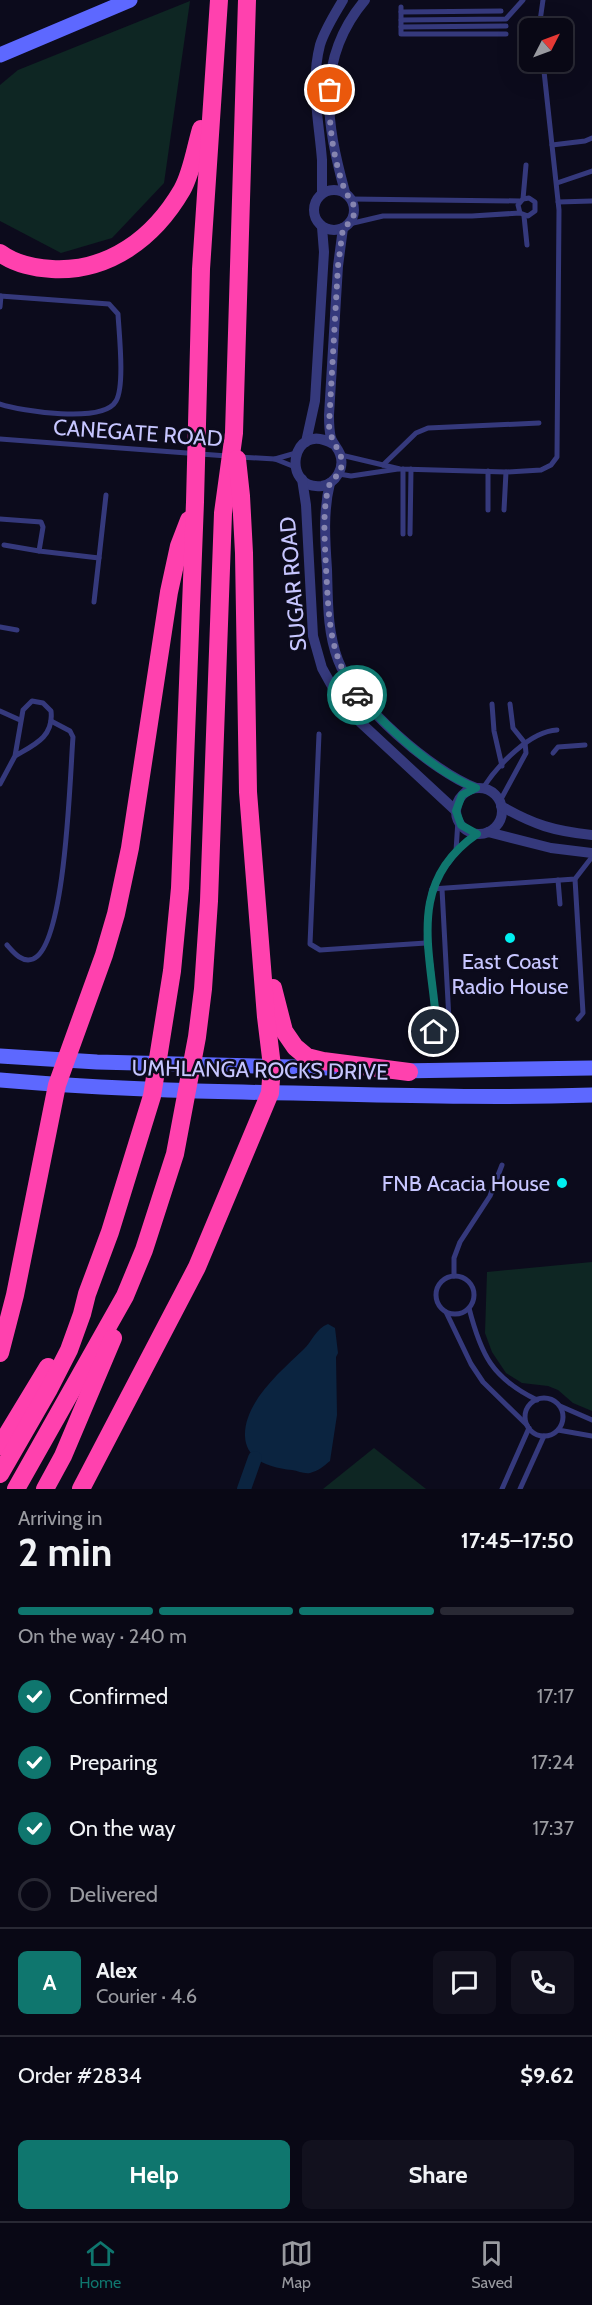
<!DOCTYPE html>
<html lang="en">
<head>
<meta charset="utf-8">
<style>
  :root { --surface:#090815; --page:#12111e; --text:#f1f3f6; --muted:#999aa0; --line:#292934; --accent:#0f766e }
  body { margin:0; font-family:Cabin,sans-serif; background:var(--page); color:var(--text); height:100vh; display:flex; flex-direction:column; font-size:22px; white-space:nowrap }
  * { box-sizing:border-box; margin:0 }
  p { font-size:20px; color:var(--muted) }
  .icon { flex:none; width:33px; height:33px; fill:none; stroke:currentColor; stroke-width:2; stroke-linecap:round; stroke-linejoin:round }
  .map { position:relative; height:1489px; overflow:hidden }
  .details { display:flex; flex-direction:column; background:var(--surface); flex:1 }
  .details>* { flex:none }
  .needle { width:39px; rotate:48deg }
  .tools { position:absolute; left:519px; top:18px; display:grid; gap:12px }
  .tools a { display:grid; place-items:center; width:54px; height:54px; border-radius:9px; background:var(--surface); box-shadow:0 6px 24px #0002,0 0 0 2px var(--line); font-size:30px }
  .pin { position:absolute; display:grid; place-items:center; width:51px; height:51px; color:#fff; margin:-26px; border:3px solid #fff; border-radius:50%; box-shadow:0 2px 6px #0007 }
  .courier { position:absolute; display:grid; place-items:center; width:60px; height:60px; margin:-30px; border:4px solid #0f766e; border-radius:50%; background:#fff; color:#222; box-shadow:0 2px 8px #0007 }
  .summary em { font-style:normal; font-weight:800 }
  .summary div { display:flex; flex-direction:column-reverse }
  .summary { display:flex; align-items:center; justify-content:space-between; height:102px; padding:0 18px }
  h1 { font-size:39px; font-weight:800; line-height:45px }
  .bar { display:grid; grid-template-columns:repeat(4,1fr); gap:9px 6px; align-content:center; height:72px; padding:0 18px }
  .bar i { height:8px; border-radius:4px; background:var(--line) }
  .bar .on { background:var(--accent) }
  .bar p { grid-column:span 4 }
  .line { display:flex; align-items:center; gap:15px; padding:0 18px; border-top:2px solid var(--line) }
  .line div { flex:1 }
  .round { display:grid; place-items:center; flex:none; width:63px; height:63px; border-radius:9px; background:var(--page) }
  ol { padding:0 18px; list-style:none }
  li { display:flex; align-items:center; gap:18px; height:66px }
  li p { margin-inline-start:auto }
  li .icon { padding:6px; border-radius:50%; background:var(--accent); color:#fff; stroke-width:4 }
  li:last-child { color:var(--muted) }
  li i { width:33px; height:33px; border:3px solid var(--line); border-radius:50% }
  .action { display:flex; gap:12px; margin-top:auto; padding:12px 18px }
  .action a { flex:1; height:69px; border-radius:9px; background:var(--accent); color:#fff; font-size:24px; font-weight:800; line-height:69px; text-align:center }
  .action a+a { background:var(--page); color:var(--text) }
  .tab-bar { display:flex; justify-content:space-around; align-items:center; height:84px; border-top:2px solid var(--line); background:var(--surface); font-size:16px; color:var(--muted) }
  .tab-bar a { display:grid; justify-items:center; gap:3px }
  .tab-bar .on { color:var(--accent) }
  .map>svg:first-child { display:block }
  .green { fill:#0e2623 }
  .water { fill:#0b2440 }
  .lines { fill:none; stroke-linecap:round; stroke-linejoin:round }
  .canal { stroke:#0b2440; stroke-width:14 }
  .lane { stroke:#35397c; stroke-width:5 }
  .street { stroke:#35397c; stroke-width:10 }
  .secondary { stroke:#5d68ff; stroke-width:15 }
  .highway { stroke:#ff41ae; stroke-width:18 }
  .done { stroke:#8685b0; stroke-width:6; stroke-dasharray:0 10.8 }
  .route { stroke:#0f766e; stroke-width:8 }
  .poi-dot { fill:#00f0f1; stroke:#0c0b1c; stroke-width:2 }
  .labels { text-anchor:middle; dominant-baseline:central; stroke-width:5; stroke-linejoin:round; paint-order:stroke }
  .street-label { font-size:22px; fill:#c7c6ff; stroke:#0c0b1c }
  .poi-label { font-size:22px; fill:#c7c6ff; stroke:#0c0b1c }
</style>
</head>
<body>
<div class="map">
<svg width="592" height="1489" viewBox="0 0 592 1489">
  <rect width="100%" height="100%" fill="#0c0b1c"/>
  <g class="green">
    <path d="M190,1L164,183L112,238L61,253L0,221V85L18,70Z"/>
    <path d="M592,1262V1411L573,1403L558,1390L548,1386L522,1383L506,1373L492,1352L485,1333L487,1272Z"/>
    <path d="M374,1448L426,1489H323Z"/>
  </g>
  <path class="water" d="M328,1324L335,1328L338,1353L336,1357L337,1415L330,1461C324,1466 318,1471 310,1473C304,1474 298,1471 292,1470C271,1468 246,1461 245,1436C244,1402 281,1371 303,1350C312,1342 316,1328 328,1324Z"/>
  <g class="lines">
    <path class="canal" d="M244,1489L255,1458"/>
    <g class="lane">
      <path d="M401,7V34H506"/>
      <path d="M401,12L501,11"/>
      <path d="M401,20L506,19L523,0"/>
      <path d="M401,27L506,26"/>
      <path d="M539,28L543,0"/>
      <path d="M552,145L585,141L592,138"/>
      <path d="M557,183L592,171"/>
      <path d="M351,199L520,201"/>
      <path d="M523,199L526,165"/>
      <path d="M558,202L592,201"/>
      <path d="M524,216L527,245"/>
      <path d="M349,224L383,216H472L520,213L528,216L535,211V202L529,198L523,199L518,205L520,213"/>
      <path d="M0,296L109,304L118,314C119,333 125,386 116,401C103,424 21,411 0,404"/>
      <path d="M0,307L1,296"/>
      <path d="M0,439L227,456"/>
      <path d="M341,455L400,469L506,472L541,470L551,465L557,457L559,210L543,62"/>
      <path d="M239,457L275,459L295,467"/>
      <path d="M275,459L296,453"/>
      <path d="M383,465L416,433L428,428L539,423"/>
      <path d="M339,474L351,476L398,469"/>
      <path d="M488,510V471"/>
      <path d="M504,510L506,472"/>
      <path d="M0,519L41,522L43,527L39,551L99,558L106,495"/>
      <path d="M403,534V469"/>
      <path d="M410,534L411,469"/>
      <path d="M4,545L39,551"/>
      <path d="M94,602L99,558"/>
      <path d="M0,627L17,630"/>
      <path d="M492,704L494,731L502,766"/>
      <path d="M0,711L20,720"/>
      <path d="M319,734L310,944L320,950L426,943"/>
      <path d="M553,753L558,747L585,745"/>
      <path d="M0,784L15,756L23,710L32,701L43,703L51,711C54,737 34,745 15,756"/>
      <path d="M483,788C497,766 530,731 557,730"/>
      <path d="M500,801L526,753L525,743L513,728L510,704"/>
      <path d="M456,851L458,820"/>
      <path d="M575,879L583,1013L578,1019"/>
      <path d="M558,880L560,904"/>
      <path d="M432,889L575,879L592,857"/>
      <path d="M442,889L449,1020"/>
      <path d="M7,945C14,953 22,963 33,959C66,946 70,773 73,737L70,731L51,721"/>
      <path d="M422,1034H430L437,1027L431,965L426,943L428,908L432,889L440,874L460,848L477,834"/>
      <path d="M454,1276V1258L460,1242L490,1196L502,1165"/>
      <circle cx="455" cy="1295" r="19"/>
      <path d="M469,1308C481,1355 492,1378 537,1400"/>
      <path d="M446,1312L471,1364L483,1382L527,1425"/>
      <circle cx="544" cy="1417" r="19"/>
      <path d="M560,1406L592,1420"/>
      <path d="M558,1430L592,1436"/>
      <path d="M502,1489L529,1428"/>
      <path d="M520,1489L544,1436"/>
    </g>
    <g class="street">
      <circle cx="334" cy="210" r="20"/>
      <path d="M345,192C326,123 315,59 365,0"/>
      <path d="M322,193C322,182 322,171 322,160C319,121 310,84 320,45C325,29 335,14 343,0"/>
      <path d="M306,442L315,401L324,252L322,227"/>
      <path d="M333,444C290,419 281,491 322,486C336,483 345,468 340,454C338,448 333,444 331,438C329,431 329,423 329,415L338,266L343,228"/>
      <path d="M302,479L306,505L313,636L322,668L338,697L360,722L456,811"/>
      <path d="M330,483C323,511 325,540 327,569C328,600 327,631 338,660C354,704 433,772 476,788"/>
      <circle cx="479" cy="811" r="23"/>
      <path d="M501,806C534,825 554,831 592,835"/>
      <path d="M488,832L551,848L592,853"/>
    </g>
    <g class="secondary">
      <path d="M0,55L130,0"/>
      <path d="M0,1056L97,1062L331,1068"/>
      <path d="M397,1071L592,1068"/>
      <path d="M0,1080C112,1090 224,1092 337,1094C422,1096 507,1098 592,1095"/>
    </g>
    <g class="highway">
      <path d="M0,253C15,264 34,268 52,269C109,272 154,238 182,190C192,172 195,149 201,129"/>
      <path d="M273,988L284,1031L295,1047L307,1057L323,1061L409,1072"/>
      <path d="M0,1353L15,1295L57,1085L104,955L116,914L130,848L169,592L179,546L189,520"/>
      <path d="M0,1446L48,1367"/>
      <path d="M0,1474L49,1389L69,1350L82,1314L87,1294L110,1232L152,1096L172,971L180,888L183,813L195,502L201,269L219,0"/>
      <path d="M16,1489L125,1296L144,1250L175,1154L197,1037L203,989L209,901L223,513L234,433L247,0"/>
      <path d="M45,1489L63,1456L113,1338"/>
      <path d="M81,1489L197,1267L270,1093L272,1066L266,1017L248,792L244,553L241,496L237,459"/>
    </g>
  </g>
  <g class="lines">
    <path class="done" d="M330,90C328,123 333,157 344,188C346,196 354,200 354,209C355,218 350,223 343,228L338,266L329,425C330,442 342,451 342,463C341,473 336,476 331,482C328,486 327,494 326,500C323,522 325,546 326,568C329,617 328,653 357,695"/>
    <path class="route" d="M357,695C390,729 432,771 476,788L462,795L456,811L461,825L477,834C407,882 430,948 436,1019L437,1027L434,1032"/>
  </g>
  <g class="poi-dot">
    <circle cx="510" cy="938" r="6"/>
    <circle cx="562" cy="1183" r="6"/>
  </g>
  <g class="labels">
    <g class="street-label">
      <text transform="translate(138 433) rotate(4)">CANEGATE ROAD</text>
      <text transform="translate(293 584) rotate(-95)">SUGAR ROAD</text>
      <text transform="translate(260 1070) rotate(1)">UMHLANGA ROCKS DRIVE</text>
    </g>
    <g class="poi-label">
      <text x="510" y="961">East Coast<tspan x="510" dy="25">Radio House</tspan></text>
      <text x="550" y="1183" text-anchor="end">FNB Acacia House</text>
    </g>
  </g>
</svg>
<div class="tools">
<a><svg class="needle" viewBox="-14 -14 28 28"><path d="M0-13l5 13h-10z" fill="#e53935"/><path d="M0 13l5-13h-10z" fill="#999aa0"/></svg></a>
</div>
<div class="pin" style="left:330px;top:90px;background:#ea580c"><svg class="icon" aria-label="bag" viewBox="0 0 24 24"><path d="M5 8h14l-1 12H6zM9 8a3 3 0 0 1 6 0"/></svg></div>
<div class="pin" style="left:434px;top:1032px;background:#1f2937"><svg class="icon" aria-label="home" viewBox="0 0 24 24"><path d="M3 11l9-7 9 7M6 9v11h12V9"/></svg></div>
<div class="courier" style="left:357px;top:695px"><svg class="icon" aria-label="car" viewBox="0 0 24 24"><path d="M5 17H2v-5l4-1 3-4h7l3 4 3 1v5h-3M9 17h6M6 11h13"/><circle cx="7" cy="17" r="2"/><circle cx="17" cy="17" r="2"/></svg></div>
</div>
<section class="details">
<div class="summary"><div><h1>2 min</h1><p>Arriving in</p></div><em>17:45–17:50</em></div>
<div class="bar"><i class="on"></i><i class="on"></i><i class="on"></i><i></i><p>On the way · 240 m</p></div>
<ol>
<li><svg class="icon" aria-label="check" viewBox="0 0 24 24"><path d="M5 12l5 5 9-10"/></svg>Confirmed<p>17:17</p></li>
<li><svg class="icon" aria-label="check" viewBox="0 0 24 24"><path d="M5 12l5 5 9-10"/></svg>Preparing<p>17:24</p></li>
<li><svg class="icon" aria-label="check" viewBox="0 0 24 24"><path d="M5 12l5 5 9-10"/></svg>On the way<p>17:37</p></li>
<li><i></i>Delivered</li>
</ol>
<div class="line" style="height:108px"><b class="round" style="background:var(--accent);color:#fff">A</b><div><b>Alex</b><p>Courier · 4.6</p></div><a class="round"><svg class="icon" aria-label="chat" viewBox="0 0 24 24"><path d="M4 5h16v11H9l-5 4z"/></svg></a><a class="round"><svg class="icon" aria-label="phone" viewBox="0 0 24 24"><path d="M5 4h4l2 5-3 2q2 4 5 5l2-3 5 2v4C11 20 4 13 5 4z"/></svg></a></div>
<div class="line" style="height:78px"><div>Order #2834</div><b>$9.62</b></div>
<div class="action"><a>Help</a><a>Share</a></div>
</section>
<nav class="tab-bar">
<a class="on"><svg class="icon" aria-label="home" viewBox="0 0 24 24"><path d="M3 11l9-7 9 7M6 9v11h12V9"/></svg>Home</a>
<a><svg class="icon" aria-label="map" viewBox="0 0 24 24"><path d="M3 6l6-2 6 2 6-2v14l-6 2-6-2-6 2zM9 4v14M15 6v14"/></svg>Map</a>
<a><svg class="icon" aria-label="saved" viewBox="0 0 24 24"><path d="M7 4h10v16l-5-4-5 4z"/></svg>Saved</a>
</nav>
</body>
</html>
